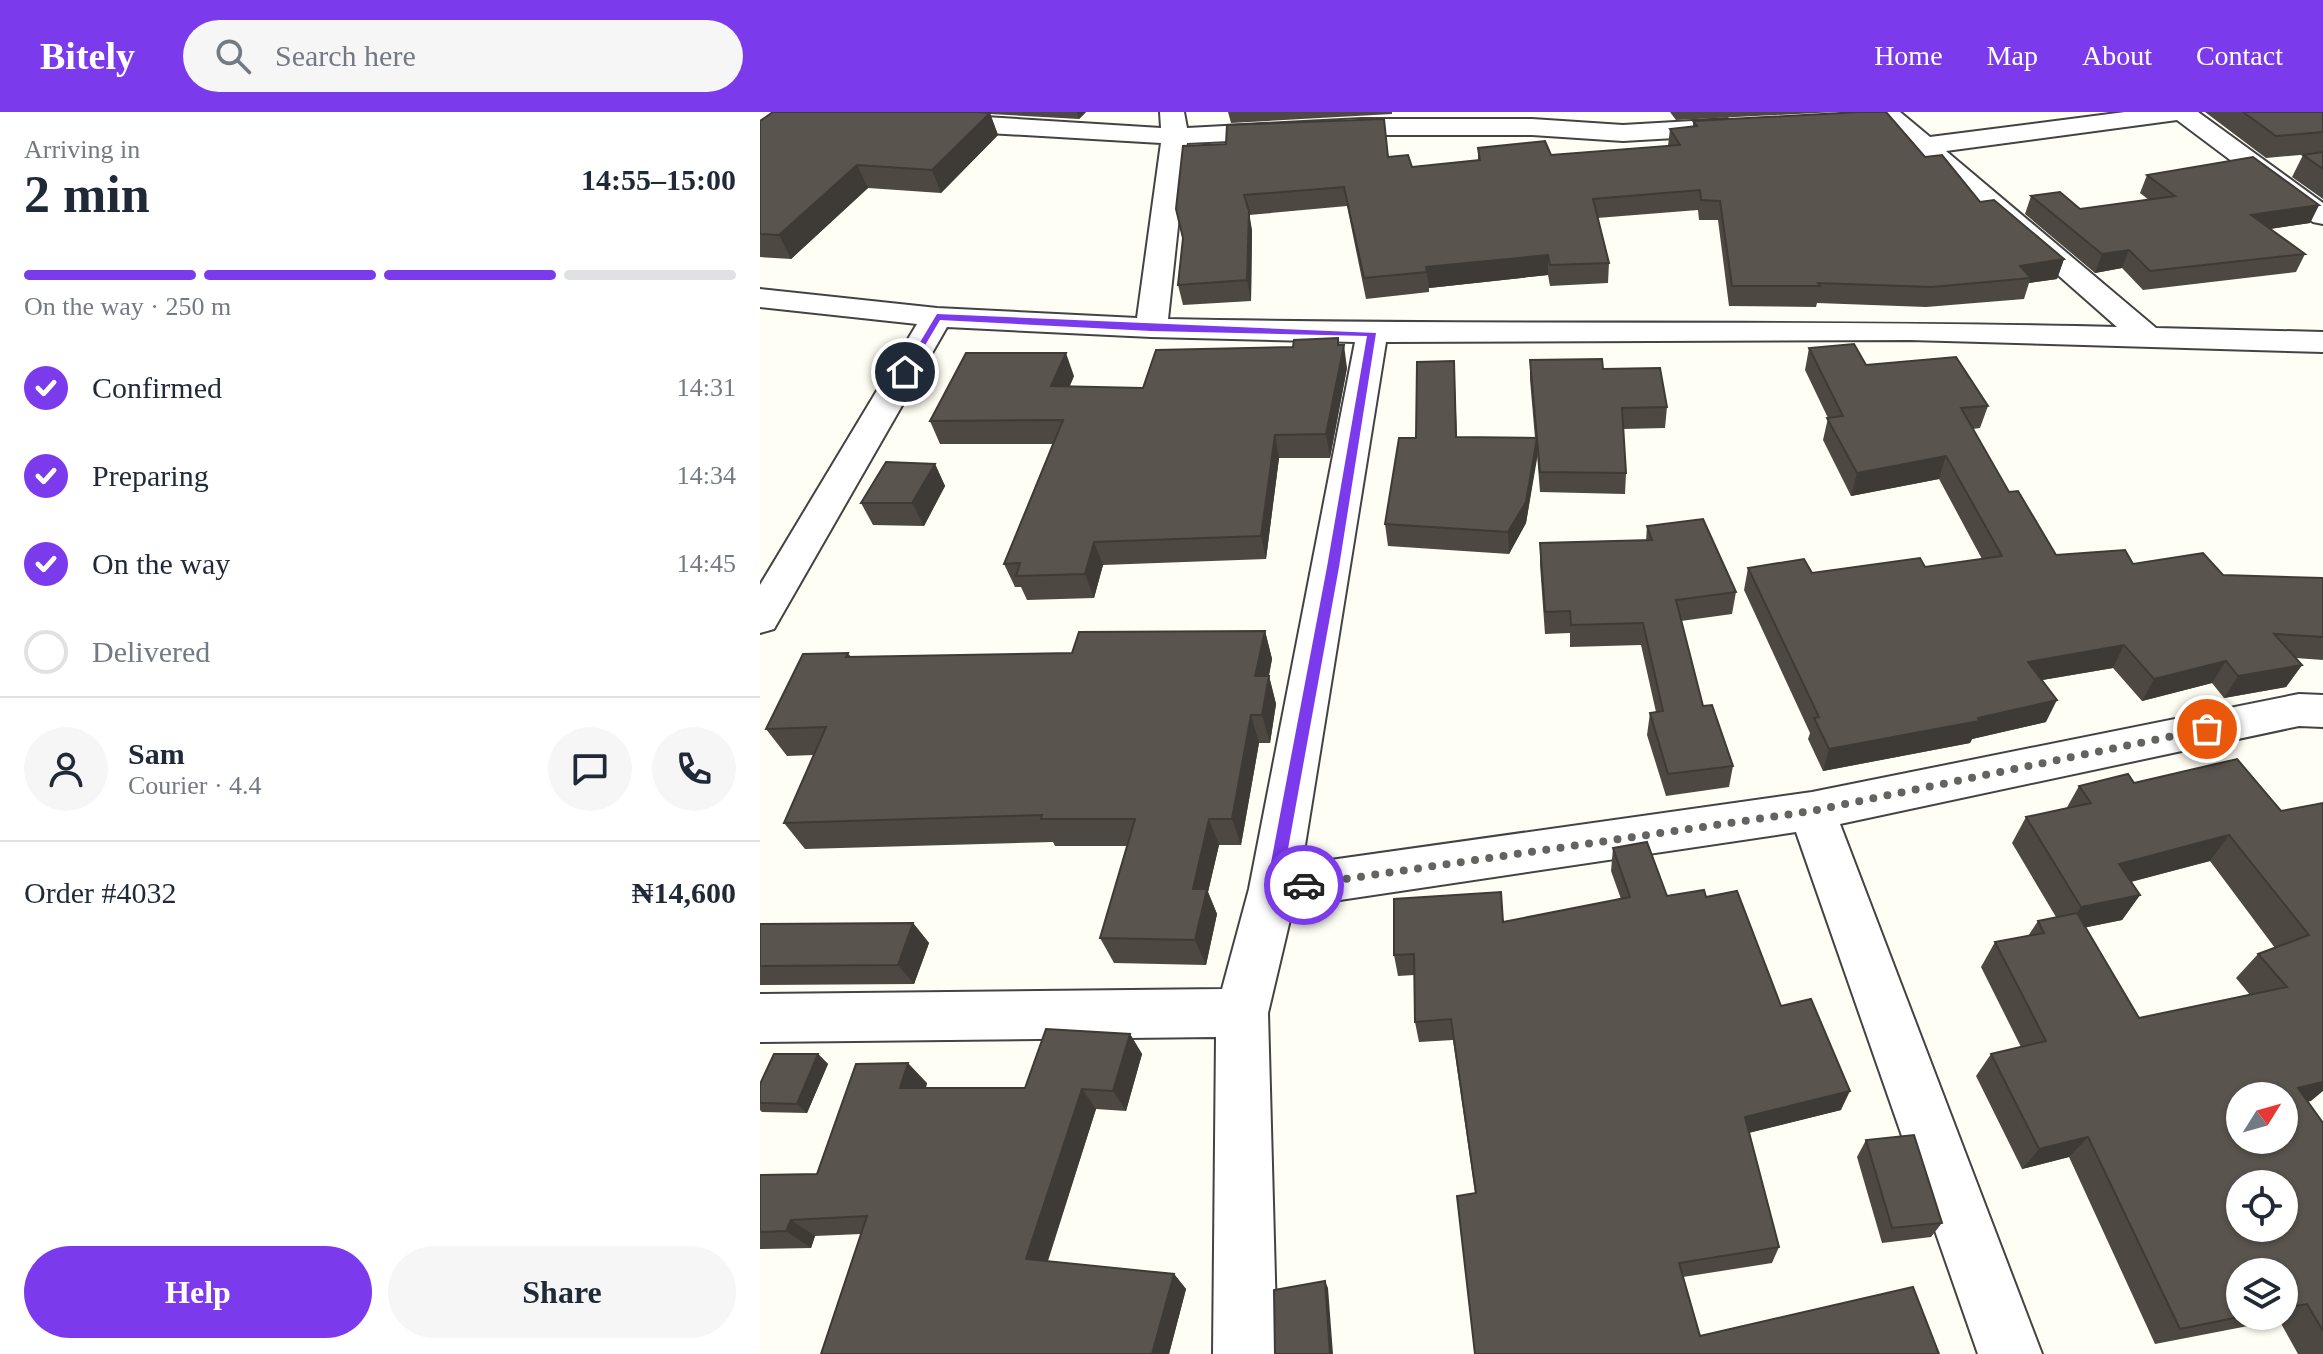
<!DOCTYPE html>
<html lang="en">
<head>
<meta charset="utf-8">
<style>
  :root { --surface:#fff; --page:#f6f6f7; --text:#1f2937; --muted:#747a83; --line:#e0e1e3; --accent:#7c3aed }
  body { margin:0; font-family:"Times New Roman",serif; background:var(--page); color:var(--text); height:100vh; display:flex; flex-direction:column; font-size:30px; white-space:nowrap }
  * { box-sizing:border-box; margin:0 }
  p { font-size:26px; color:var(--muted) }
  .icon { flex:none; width:44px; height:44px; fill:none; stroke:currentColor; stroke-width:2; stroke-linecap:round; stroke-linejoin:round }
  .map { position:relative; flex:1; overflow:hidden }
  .side { display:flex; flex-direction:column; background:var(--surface); width:760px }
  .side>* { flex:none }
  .needle { width:52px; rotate:53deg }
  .fabs { position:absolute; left:1466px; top:970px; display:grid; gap:16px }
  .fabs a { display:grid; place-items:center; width:72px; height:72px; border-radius:50%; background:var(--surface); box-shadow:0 2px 6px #0004; font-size:40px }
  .pin { position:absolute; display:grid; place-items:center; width:68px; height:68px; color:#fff; margin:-34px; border:4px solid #fff; border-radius:50%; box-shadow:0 2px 8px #0007 }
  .courier { position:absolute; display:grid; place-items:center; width:80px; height:80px; margin:-40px; border:6px solid #7c3aed; border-radius:50%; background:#fff; color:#222; box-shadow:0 2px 10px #0007 }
  .summary em { font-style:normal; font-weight:800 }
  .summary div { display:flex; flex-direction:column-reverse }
  .summary { display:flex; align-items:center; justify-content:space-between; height:136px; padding:0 24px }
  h1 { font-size:52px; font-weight:800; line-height:60px }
  .bar { display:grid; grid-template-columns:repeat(4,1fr); gap:12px 8px; align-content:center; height:96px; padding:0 24px }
  .bar i { height:10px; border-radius:6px; background:var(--line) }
  .bar .current { background:var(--accent) }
  .bar p { grid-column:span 4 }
  .line { display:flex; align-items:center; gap:20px; padding:0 24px; border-top:2px solid var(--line) }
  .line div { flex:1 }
  .round { display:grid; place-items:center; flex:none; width:84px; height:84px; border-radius:42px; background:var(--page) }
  ol { padding:0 24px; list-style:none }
  li { display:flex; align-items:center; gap:24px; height:88px }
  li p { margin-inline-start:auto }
  li .icon { padding:8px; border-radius:50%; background:var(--accent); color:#fff; stroke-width:4 }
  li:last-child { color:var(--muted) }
  li i { width:44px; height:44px; border:4px solid var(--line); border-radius:50% }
  .button { display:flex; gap:16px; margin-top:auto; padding:16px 24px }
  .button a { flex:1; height:92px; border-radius:48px; background:var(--accent); color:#fff; font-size:32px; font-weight:800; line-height:92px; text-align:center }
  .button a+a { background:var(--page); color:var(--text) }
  header { display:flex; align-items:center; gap:48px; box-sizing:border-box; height:112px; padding:0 40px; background:var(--accent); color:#fff }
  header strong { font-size:38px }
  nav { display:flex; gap:44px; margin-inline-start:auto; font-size:28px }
  .search { width:560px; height:72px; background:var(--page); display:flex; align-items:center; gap:20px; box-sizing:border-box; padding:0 28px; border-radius:44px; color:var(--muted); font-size:30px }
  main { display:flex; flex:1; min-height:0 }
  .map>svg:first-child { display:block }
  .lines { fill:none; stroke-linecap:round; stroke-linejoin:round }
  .minor-casing { stroke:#434343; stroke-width:4 }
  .minor { fill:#fff; fill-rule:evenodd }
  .wall { fill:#4d4842; fill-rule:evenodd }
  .shaded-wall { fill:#3e3b36 }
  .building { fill:#59544d; stroke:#3e3b36; stroke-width:2; fill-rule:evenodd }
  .route { fill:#7c3aed }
  .done { stroke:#646360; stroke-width:8; stroke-dasharray:0 14.4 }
</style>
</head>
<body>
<header>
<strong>Bitely</strong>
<div class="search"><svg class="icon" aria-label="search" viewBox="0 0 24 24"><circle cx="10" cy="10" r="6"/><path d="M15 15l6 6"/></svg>Search here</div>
<nav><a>Home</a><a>Map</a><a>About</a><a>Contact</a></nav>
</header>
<main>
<section class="side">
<div class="summary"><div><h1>2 min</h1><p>Arriving in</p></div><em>14:55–15:00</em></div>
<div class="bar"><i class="current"></i><i class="current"></i><i class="current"></i><i></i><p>On the way · 250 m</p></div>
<ol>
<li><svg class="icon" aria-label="check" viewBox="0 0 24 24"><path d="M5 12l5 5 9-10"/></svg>Confirmed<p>14:31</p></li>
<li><svg class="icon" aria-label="check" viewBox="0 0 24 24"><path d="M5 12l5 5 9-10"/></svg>Preparing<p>14:34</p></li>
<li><svg class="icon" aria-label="check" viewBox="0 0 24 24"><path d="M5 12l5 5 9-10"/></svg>On the way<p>14:45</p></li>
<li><i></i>Delivered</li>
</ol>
<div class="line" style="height:144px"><a class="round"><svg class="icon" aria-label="person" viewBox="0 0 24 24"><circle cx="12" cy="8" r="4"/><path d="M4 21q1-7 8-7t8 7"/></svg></a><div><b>Sam</b><p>Courier · 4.4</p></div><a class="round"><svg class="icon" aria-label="chat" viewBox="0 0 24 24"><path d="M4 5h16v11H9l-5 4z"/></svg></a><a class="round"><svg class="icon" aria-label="phone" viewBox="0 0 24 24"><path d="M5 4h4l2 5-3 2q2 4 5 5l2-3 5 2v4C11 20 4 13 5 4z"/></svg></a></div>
<div class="line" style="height:104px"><div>Order #4032</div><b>₦14,600</b></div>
<div class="button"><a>Help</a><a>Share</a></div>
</section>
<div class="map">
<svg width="1563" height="1242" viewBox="0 0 1563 1242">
  <rect width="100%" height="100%" fill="#fffef4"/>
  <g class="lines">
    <g class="minor-casing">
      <path id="minor" d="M400,0H424L427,16L601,7H772L863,13L967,7L980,15L967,23L863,29L772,23H601L427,31L408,207C724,214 1040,207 1357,215L1113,0H1140L1170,25L1365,0H1438L1563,91V112L1553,110L1417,8L1186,39L1396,216L1563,220V240L1150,228L626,230L542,752L1052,680L1539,582L1563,583V615L1539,614L1080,712L1282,1242H1218L1036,720L533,795L508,901L517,1242H453L456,925L0,930V882L462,877L489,777L595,230L391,225L187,215L14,517L0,521V473L157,212L0,195V177L177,196L377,206L401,31L177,18L164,10L177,2L401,16Z"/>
    </g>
    <use href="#minor" class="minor"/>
  </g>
  <g class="wall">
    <path d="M13,0H326L319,7L230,2L238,23L181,81L108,76L31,147L0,145V9Z"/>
    <path d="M468,0H632V2L471,11Z"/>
    <path d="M910,0H1076L916,8Z"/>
    <path d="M1445,0H1563V87L1532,65L1543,43L1551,42L1506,46Z"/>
    <path d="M933,9L1165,45L1220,90L1304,147L1297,167L1269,171L1264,187L1166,195L1057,191L1056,195L969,194L958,108H939L938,98L837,106L849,151L848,171L790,174L788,163L669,176V180L606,187L587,94L489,103L492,119L491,189L423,193L418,173L423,126L416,97L628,45L652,55L718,48V36L791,43L908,34L910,17L933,14Z"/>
    <path d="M1387,63L1559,93L1550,111L1510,117L1545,142L1536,160L1383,178L1362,156L1335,161L1265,102L1271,84L1320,97L1389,88L1380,81Z"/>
    <path d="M579,233L587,256L570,346H519L506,447L343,453L334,486L267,488L261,475H255L244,452L294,332H180L170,309L314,264L309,275L383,276L533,235Z"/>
    <path d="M1049,236L1106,253L1228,294L1220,316L1213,317L1249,380L1296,443L1463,463L1563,466V548L1536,546L1542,553L1526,575L1464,586L1452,571L1382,589L1353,556L1282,568L1286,610L1212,627L1210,631L1063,659L1048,627L1050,621L984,478L988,456L1052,461L1165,455L1222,447L1179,367L1091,384L1063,328L1068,306L1045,258Z"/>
    <path d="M770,248L843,257L907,295L905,316L863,317L866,361L865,382L780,380L777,343L766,411L749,442L628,434L625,412L656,326L694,249L697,325L775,326L770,268Z"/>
    <path d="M175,352L185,374L164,414L113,413L101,391Z"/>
    <path d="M887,414L976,480L972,502L921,509L943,594L973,654L969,675L906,684L887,623L890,601L896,600L881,533L810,535V521L785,522L780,453V431L886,429Z"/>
    <path d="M505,519L512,547L509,564L516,592L510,631H499L481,733H459L448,780L457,802L446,853L354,851L340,826L367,734H295L293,730L45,737L24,711L54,643L27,644L6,617L88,541L91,545L312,541Z"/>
    <path d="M1374,671L1521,699L1563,691L1551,989H1548L1563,1011V1242H1538L1519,1208L1395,1232L1309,1045L1262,1057L1216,964L1231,942L1261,935L1221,855L1235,830L1268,824L1278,809L1296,805L1252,731L1266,705L1306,697L1319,674ZM1450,749L1515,836L1498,842L1476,866L1490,883L1379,906L1326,815L1362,808L1380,783L1371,770ZM1524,1160V1204H1480Z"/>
    <path d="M853,736L907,784L946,785L1021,894L1081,998L989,1021L1019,1135L1012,1151L923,1165L940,1224L1179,1242H715V1081L693,928L659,930L655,910L654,863L638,864L634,843L743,810L861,787L851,759Z"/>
    <path d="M153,811L169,831L154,872L0,873V812Z"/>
    <path d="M370,922L382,942L366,999L336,997L288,1149L414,1162L426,1177L409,1242H61L101,1122L55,1124L51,1136L0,1137V1063L57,1062L167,971L166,976H265Z"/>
    <path d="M58,942L68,952L47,1001L2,1000L0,998V972Z"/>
    <path d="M1106,1028L1182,1111L1171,1125L1122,1131L1097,1045Z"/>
  </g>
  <g class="shaded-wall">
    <path d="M317,0H326L319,7Z"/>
    <path d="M230,1L238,23L181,81L172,58Z"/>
    <path d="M97,53L108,76L31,147L19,123Z"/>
    <path d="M1559,93L1550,111L1482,121L1491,103Z"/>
    <path d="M489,99L492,119L491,189L487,168Z"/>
    <path d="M1369,138L1362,156L1335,161L1342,142Z"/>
    <path d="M788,143V163L669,176L666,155Z"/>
    <path d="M1304,147L1297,167L1269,171L1271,166L1260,154Z"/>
    <path d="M578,226L581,246L584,233L587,256L570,346L566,322Z"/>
    <path d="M306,241L314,264L300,298L291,274Z"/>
    <path d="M515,323L519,346L506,447L501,424Z"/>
    <path d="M777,326V347L766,411L749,442L748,420Z"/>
    <path d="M1186,344L1179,367L1091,384L1097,361Z"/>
    <path d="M175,352L185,374L164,414L152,391Z"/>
    <path d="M334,430L343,453L334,486L325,462Z"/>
    <path d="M505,519L512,547L503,592L495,564Z"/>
    <path d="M1364,533L1353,556L1258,572L1268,550Z"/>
    <path d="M1466,549L1452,571L1382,589L1394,567Z"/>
    <path d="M1542,553L1526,575L1464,586L1478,564Z"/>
    <path d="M509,564L516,592L510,631L502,603Z"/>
    <path d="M1297,588L1286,610L1212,627L1210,631L1063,659L1069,637L1218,606Z"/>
    <path d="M491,603L499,631L481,733L472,707Z"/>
    <path d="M449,707L459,733L448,780L457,802L446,853L435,828L433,777Z"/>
    <path d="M1469,723L1450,749L1342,777L1359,752Z"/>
    <path d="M1380,783L1362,808L1304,820L1321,795Z"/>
    <path d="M153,811L169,831L154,872L138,853Z"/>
    <path d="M370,922L382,942L366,999L353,979Z"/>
    <path d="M58,942L68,952L47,1001L37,992Z"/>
    <path d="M148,951L167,971L159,996L140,976Z"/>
    <path d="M1563,970V979L1551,989L1524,995L1538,976Z"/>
    <path d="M322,977L336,997L283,1163L266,1147Z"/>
    <path d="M1090,979L1081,998L979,1023L985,1005Z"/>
    <path d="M1328,1025L1309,1045L1262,1057L1279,1037Z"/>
    <path d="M31,1108L55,1124L51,1136L26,1119Z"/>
    <path d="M414,1162L426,1177L409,1242H392Z"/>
    <path d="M565,1169L568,1176L573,1242H570Z"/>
  </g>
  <g class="building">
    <path d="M13,0H218L230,1L172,58L97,53L19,123L0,122V9Z"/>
    <path d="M1099,0H1126L1165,45L1182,43L1220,90L1234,88L1304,147L1260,154L1271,166L1172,175L1058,171L1060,174H972L960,89L941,88L940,78L833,87L849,151L790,153L788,143L666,155L667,160L604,166L584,75L484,83L489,99L487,168L418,173L423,126L416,97L423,34L466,32L467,13L624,7L628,45L648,43L652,55L720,48L718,36L785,29L791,43L920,33L910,17L937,14L933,9Z"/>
    <path d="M1483,0H1563V20L1516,24Z"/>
    <path d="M1563,40V57L1543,43Z"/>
    <path d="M1493,45L1559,93L1491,103L1545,142L1390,159L1369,138L1342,142L1271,84L1300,80L1320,97L1415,84L1387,63Z"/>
    <path d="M578,226V233H584L566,322L515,323L501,424L334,430L325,462L256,464L260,451L244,452L303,308L170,309L206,241H306L291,274L383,276L396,238L533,235L534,228Z"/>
    <path d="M1094,232L1106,253L1196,245L1228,294L1201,296L1249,380L1258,379L1296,443L1365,438L1373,452L1443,441L1463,463L1563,466V525L1514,522L1542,553L1478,564L1466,549L1394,567L1364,533L1268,550L1297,588L1218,606L1219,609L1069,637L1054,606L1059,605L988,456L1044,447L1052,461L1160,446L1165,455L1242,444L1186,344L1097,361L1067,306L1083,304L1049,236Z"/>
    <path d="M842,247L843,257L900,256L907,295L862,296L866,361L780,360L770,248Z"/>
    <path d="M694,249L696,325L777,326L766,390L748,420L625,412L639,326H656L657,250Z"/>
    <path d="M126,350L175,352L152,391H101Z"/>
    <path d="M943,407L976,480L916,488L943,594L952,593L973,654L908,662L890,601L903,599L883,511L811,513L810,499L785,500L780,431L892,428L887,414Z"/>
    <path d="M505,519L495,564H509L502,603H491L472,707H449L433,777H447L435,828L340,826L375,707H281L282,703L24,711L66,615L6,617L43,542L88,541L86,545L312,541L319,520Z"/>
    <path d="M1477,647L1521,699L1563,691V970L1538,976L1563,1011V1219L1547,1192L1524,1196V1160H1480V1204H1484L1420,1217L1328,1025L1279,1037L1231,942L1286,929L1235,830L1284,821L1278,809L1317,801L1379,906L1527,875L1498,842L1549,823L1469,723L1359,752L1380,783L1321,795L1266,705L1331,691L1319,674L1368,662L1374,671ZM1480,984H1524V1028H1480ZM1480,1072H1524V1116H1480Z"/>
    <path d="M887,730L907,784L944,778L946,785L977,779L1021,894L1051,887L1090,979L985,1005L1019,1135L919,1151L940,1224L1153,1175L1179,1242H715L697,1084L716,1081L691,907L655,910L654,842L634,843V787L741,780L743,810L870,785L853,736Z"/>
    <path d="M153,811L138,853L0,854V812Z"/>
    <path d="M286,917L370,922L353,979L322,977L266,1147L414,1162L392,1242H61L107,1104L31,1108L26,1119L0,1120V1063L57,1062L96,952L148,951L140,976H265Z"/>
    <path d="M14,942H58L37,992L0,991V972Z"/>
    <path d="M1154,1023L1182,1111L1132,1116L1106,1028Z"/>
    <path d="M565,1169L570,1242H515L514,1178Z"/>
  </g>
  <path class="route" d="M177,202L616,221L579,455L522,770L549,768V777L513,783L506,777L567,455L607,224L391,219L180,208L148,262H141Z"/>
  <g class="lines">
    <path class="done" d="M544,773L1052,699L1447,617"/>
  </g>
</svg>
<div class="fabs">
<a><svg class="needle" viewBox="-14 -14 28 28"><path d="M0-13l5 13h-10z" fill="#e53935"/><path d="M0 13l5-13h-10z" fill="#747a83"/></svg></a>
<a><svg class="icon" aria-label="locate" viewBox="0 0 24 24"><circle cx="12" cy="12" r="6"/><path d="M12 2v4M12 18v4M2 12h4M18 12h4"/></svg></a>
<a><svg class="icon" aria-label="layers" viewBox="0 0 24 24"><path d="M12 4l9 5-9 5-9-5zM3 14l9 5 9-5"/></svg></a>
</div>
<div class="pin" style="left:1447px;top:617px;background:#ea580c"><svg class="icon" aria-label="bag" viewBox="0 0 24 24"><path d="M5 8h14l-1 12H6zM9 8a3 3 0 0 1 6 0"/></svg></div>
<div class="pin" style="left:145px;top:260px;background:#1f2937"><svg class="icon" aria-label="home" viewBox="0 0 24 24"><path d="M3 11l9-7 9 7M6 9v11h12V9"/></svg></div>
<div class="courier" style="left:544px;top:773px"><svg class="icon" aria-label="car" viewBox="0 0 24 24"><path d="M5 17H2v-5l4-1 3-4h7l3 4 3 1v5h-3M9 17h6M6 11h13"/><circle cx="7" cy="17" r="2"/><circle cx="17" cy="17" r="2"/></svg></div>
</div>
</main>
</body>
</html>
